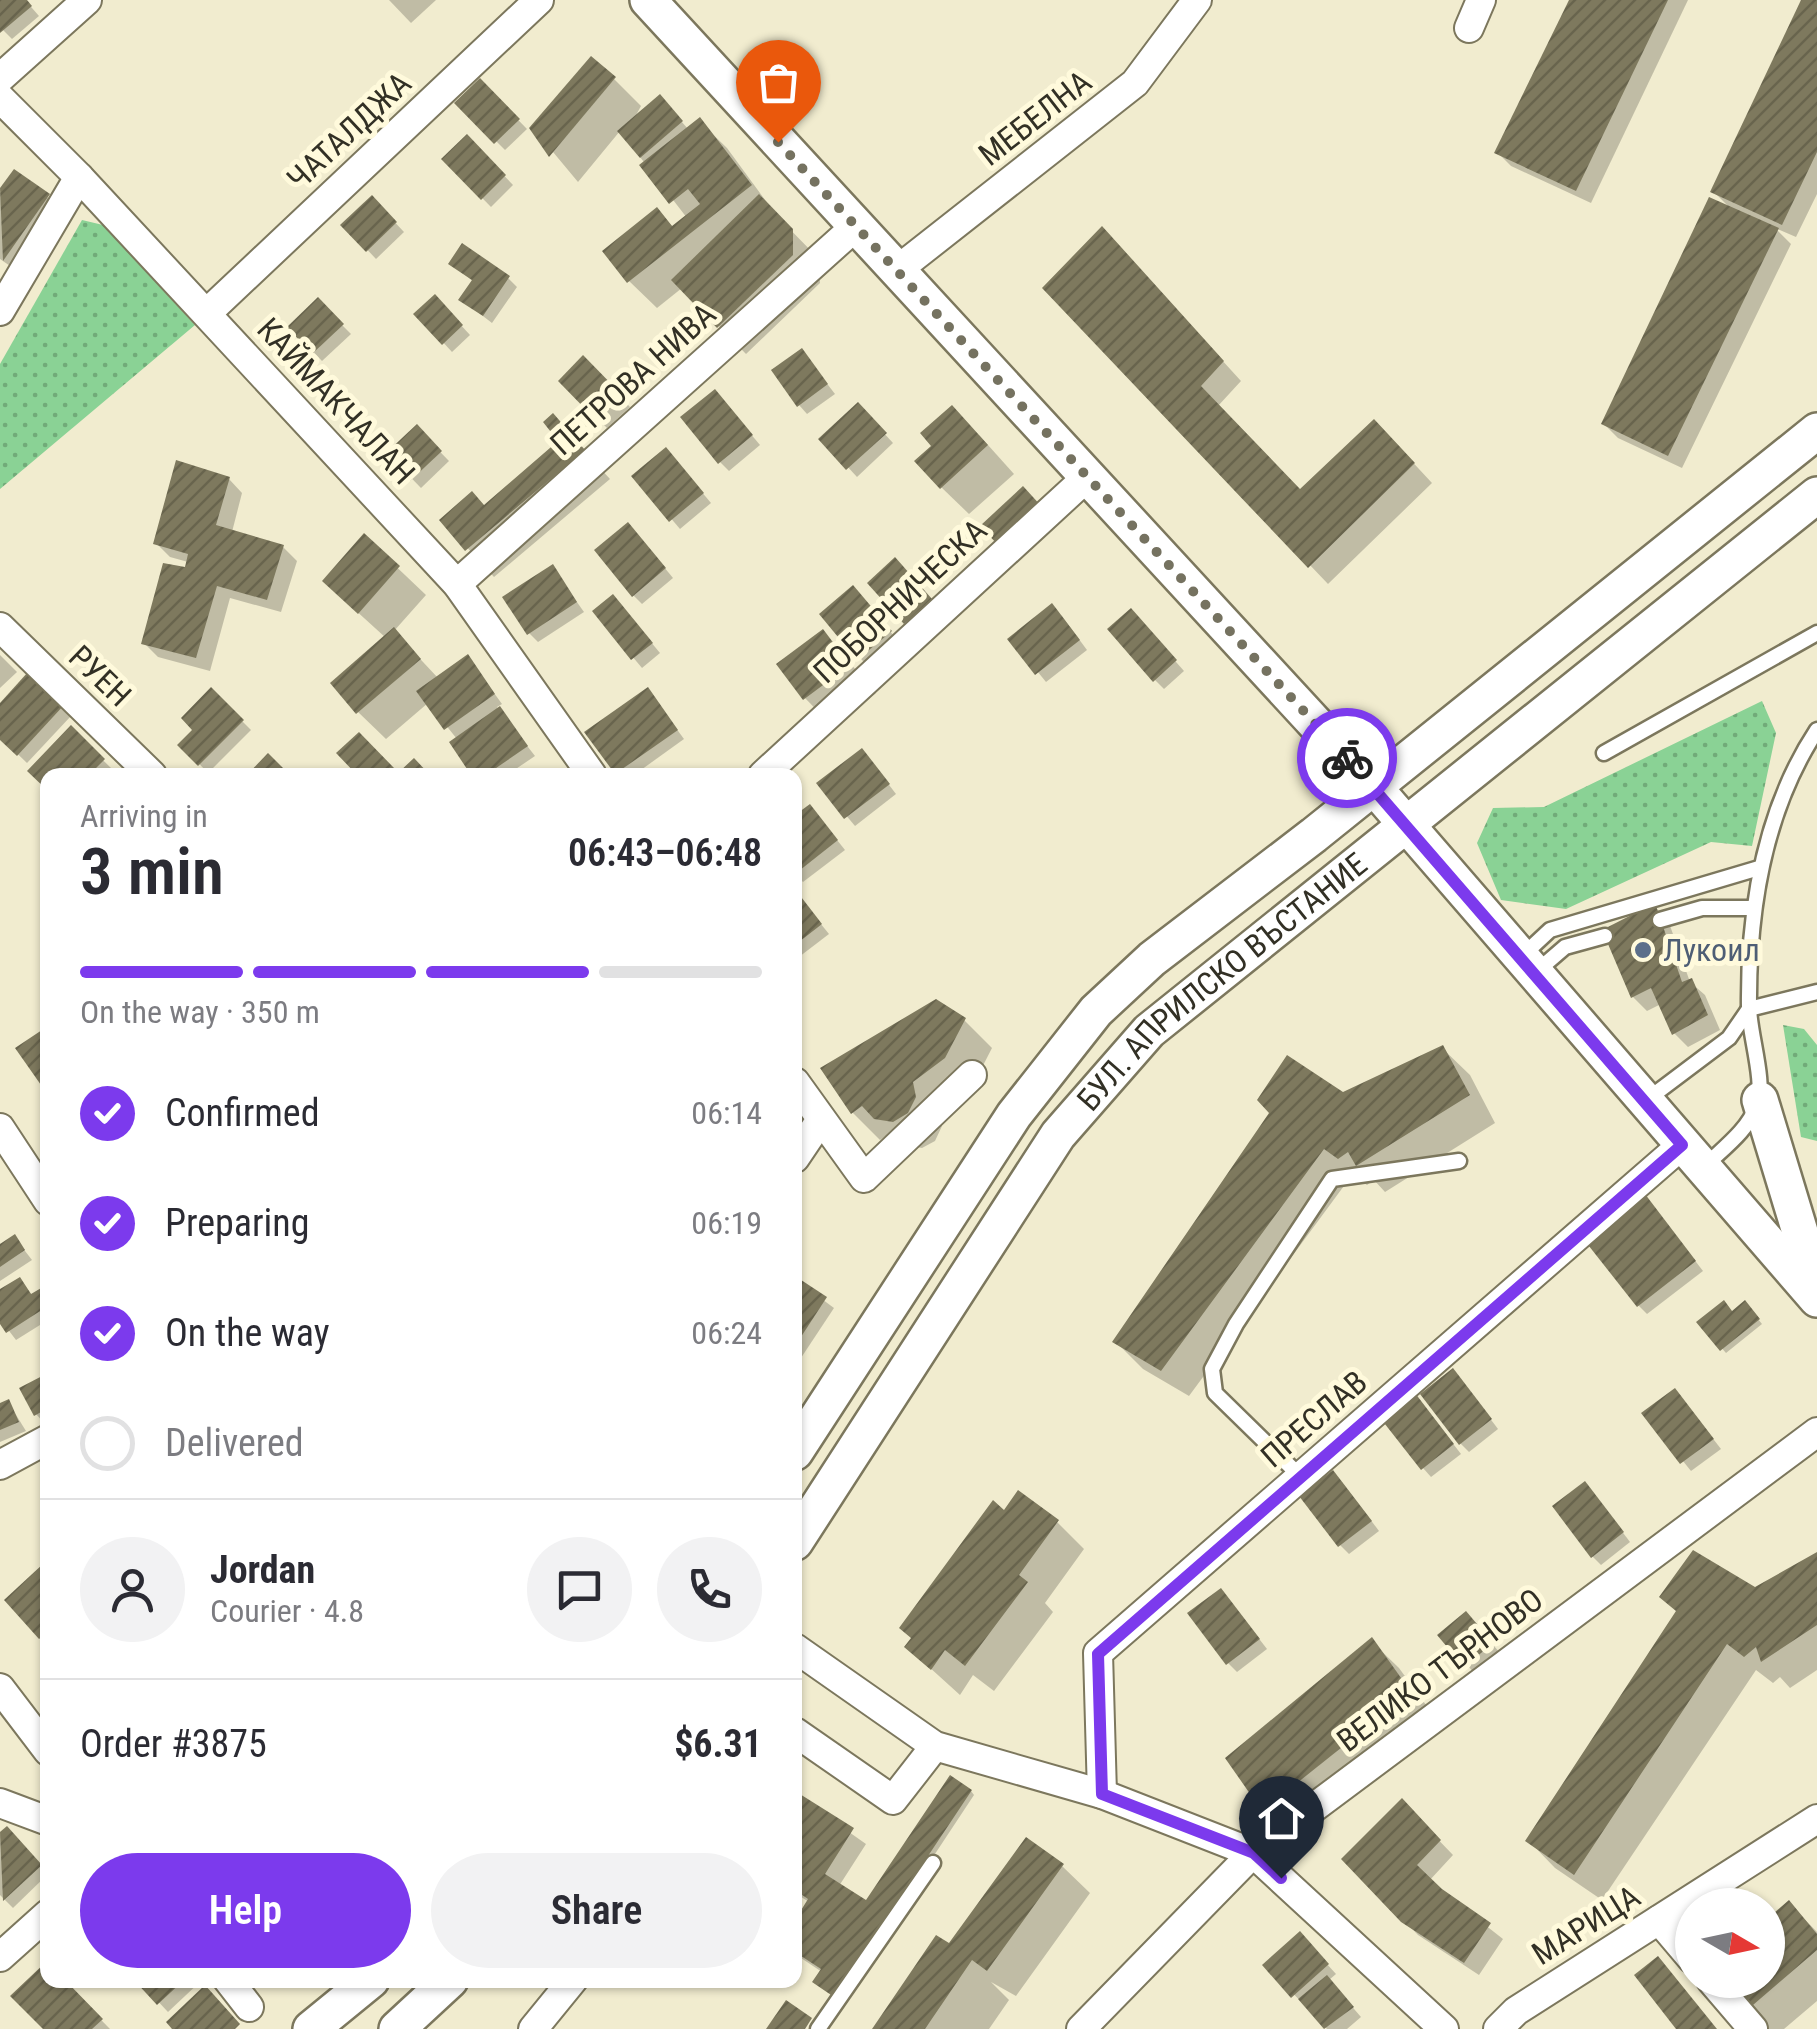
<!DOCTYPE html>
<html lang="en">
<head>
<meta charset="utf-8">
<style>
  :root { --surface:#fff; --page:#f2f2f3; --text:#2b2b33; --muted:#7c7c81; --line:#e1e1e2; --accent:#7c3aed }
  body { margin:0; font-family:"Roboto Condensed",sans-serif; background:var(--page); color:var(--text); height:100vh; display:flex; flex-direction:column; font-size:38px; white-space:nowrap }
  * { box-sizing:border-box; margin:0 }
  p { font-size:32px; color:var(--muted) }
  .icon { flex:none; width:55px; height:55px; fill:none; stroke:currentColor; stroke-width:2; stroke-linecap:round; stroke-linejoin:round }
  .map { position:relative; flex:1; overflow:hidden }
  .panel { position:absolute; left:40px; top:768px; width:762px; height:1220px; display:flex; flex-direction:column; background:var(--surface); border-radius:20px; box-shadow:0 2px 8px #0004 }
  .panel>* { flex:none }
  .needle { width:65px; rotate:99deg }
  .controls { position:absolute; left:1675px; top:1888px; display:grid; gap:20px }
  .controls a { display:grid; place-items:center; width:110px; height:110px; border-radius:50%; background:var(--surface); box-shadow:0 2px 8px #0004; font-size:50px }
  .pin { position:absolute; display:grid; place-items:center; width:85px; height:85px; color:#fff; margin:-102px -42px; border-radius:50% 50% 50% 0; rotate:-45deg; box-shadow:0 0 10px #0007 }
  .pin .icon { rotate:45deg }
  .courier { position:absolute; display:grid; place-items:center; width:100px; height:100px; margin:-50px; border:8px solid #7c3aed; border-radius:50%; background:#fff; color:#222; box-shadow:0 2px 12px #0007 }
  .headline em { font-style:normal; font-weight:600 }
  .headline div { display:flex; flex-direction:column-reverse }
  .headline { display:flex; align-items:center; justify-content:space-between; height:170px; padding:0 40px }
  h1 { font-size:65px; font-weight:600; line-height:75px }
  .bar { display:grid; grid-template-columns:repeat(4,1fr); gap:15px 10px; align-content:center; height:120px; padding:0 40px }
  .bar i { height:12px; border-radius:8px; background:var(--line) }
  .bar .selected { background:var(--accent) }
  .bar p { grid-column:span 4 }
  .line { display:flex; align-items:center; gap:25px; padding:0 40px; border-top:2px solid var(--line) }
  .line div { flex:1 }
  .round { display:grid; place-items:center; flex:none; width:105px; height:105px; border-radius:52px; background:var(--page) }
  ol { padding:0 40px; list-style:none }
  li { display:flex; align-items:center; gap:30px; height:110px }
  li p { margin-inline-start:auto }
  li .icon { padding:10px; border-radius:50%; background:var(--accent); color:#fff; stroke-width:4 }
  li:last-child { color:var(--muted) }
  li i { width:55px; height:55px; border:5px solid var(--line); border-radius:50% }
  .primary-button { display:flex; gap:20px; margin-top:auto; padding:20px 40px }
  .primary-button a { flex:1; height:115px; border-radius:60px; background:var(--accent); color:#fff; font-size:40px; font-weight:600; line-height:115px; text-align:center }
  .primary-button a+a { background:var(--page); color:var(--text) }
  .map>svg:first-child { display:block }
  .grass { fill:url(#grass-dots) }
  .shadow { fill:#0003 }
  .building { fill:url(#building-hatch) }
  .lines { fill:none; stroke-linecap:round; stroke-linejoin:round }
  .service-casing { stroke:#7c775d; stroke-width:19 }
  .minor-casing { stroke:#7c775d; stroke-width:32 }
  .tertiary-casing { stroke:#7c775d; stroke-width:40 }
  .service { stroke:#fff; stroke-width:14 }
  .minor { stroke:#fff; stroke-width:28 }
  .tertiary { stroke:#fff; stroke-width:35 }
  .done { stroke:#757260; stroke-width:10; stroke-dasharray:0 18 }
  .route { stroke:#7c3aed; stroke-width:12 }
  .service-dot { fill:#5c6f8a; stroke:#fffadc; stroke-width:4 }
  .labels { text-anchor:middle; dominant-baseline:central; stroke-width:10; stroke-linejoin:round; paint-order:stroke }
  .street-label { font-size:32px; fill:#323025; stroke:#fffadc }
  .service-label { font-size:32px; fill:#4e5e75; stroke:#fffadc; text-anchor:start }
</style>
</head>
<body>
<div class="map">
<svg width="1817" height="2029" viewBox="0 0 1817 2029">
  <defs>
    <pattern id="grass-dots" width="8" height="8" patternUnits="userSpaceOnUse" patternTransform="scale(2.5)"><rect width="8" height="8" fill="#8ad295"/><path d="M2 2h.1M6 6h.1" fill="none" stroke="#71ab79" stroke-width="1.8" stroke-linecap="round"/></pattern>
    <pattern id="building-hatch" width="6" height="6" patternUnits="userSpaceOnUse" patternTransform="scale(2.5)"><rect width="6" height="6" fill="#7e795e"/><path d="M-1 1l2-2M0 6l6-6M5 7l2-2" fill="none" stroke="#68644d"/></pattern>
  </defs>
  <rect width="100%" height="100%" fill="#f1eccf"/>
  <g class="grass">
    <path d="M82,220L103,225L195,325L0,489V364Z"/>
    <path d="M1762,701L1776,733L1752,846L1711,842L1566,909L1501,900L1477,843L1493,808L1544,807Z"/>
    <path d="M1783,1025L1804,1029L1817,1045V1141L1801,1137Z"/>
  </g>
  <g class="shadow">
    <path d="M0,0H25L39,16L12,39L0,27Z"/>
    <path d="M389,0H436L411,23Z"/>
    <path d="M1571,0H1688L1591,203L1511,166L1497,152Z"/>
    <path d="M1804,0H1817V194L1796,237L1775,228L1791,244L1682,468L1618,438L1604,424L1730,208L1713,191Z"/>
    <path d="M614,79L641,106L634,119L668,106L688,129L699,121L727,148L776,215L819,259L820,283L746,354L682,288L657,308L629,281L657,210L674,228L687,218L620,131L578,182L533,128Z"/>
    <path d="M480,81L527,129L505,150L458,103Z"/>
    <path d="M467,137L513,185L491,207L444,159Z"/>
    <path d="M15,172L57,205L13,268L0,259V193Z"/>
    <path d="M372,198L404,232L376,259L344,225Z"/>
    <path d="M1120,248L1241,381L1218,406L1300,492L1393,441L1432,483L1328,584L1045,288Z"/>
    <path d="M451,264L508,278L517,287L492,323L462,300L474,282Z"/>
    <path d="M435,297L470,335L452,352L417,314Z"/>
    <path d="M318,301L351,334L322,361L290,327Z"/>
    <path d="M802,351L835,394L807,414L799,405Z"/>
    <path d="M583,359L630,407L607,428L561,381Z"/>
    <path d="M723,401L760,445L729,471L720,462Z"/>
    <path d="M858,405L893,443L857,477L822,439Z"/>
    <path d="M553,417L610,479L494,577L442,520L485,507L562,442Z"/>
    <path d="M417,428L449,461L421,488L388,454Z"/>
    <path d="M979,435L1014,474L969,514L941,487Z"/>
    <path d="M674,459L711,503L680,529L635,476Z"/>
    <path d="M229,479L242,493L232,532L283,547L297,561L281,612L230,598L210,671L158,657L144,643L188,562L170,557L156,543Z"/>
    <path d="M637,534L673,578L642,604L633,595Z"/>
    <path d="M365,537L426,595L394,631L438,678L468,657L502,704L497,707L535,756L507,775H474L457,739L428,703L386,739L358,712L386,638L353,608Z"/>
    <path d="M895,561L939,609L915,631L871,583Z"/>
    <path d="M552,567L584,612L538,642L529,633Z"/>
    <path d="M862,597L898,641L868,667L823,614Z"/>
    <path d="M621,606L660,653L642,668L595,612Z"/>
    <path d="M1061,615L1087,650L1046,682L1011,639Z"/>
    <path d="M1139,620L1184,671L1164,689L1155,680Z"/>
    <path d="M823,632L876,693L832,726L805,698Z"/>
    <path d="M0,655L17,672L0,688Z"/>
    <path d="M28,676L71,716L27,763L0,737V707Z"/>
    <path d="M211,690L251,730L208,773L181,745L196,730Z"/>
    <path d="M648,690L684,739L634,775H619Z"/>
    <path d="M71,729L112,769L106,775L30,771Z"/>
    <path d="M870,760L896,794L855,826L819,783Z"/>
    <path d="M818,816L845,850L803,882L795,874V818Z"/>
    <path d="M795,892L829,934L795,960Z"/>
    <path d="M1654,906L1668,920L1690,982L1705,995L1720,1030L1688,1047L1674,1033L1661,1004L1647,1011L1633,997Z"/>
    <path d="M964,1020L992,1048L973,1085L939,1109L942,1126L935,1141L922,1148L904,1145L891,1132L880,1140L852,1112Z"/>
    <path d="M1442,1048L1470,1075L1495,1123L1385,1192L1374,1180L1367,1185L1352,1175L1189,1396L1143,1369L1115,1341L1343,1094Z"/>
    <path d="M1653,1206L1703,1271L1647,1314L1638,1305Z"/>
    <path d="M15,1238L32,1260L0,1281V1244Z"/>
    <path d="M795,1279L834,1308L795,1367Z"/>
    <path d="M19,1280L33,1296L48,1289V1320L16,1340L0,1319V1292Z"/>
    <path d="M1745,1303L1762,1324L1726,1353L1700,1323L1732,1314Z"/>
    <path d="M48,1376V1421L44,1423L36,1414Z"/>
    <path d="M1461,1380L1498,1429L1469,1452L1460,1443Z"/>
    <path d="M1683,1400L1721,1449L1691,1471L1645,1414Z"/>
    <path d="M8,1402L26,1431L0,1442V1406Z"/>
    <path d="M1423,1405L1461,1454L1431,1477L1423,1468Z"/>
    <path d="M1342,1482L1379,1531L1349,1554L1340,1545Z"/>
    <path d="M1593,1493L1630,1542L1601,1565L1592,1556Z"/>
    <path d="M1004,1513L1057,1522L1084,1549L1045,1603L1053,1612L994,1691L973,1675L960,1695L907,1647Z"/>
    <path d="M1817,1555V1670L1790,1688L1780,1677L1773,1683L1756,1670L1602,1900L1555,1868L1528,1840L1755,1590Z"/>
    <path d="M1229,1600L1267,1649L1237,1672L1228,1663Z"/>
    <path d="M1474,1623L1500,1653L1475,1674L1441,1635Z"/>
    <path d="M1371,1641L1399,1668L1437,1720L1291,1837L1264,1810Z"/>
    <path d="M971,1791L974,1795L839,1999L822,1972L795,1954V1924L809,1902L795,1893V1794L866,1844L839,1886L865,1902Z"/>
    <path d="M1402,1802L1453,1855L1429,1881L1503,1939L1479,1975L1418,1935L1345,1859Z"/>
    <path d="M7,1829L48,1874L13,1908L0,1895V1835Z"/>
    <path d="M1062,1866L1090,1893L1016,1996L991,1982L1009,2000L989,2029H875Z"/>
    <path d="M1789,1903L1817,1932V2001L1784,2029H1768L1748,2009L1768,1980V1921Z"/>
    <path d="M1308,1943L1336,1974L1329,1980L1361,2017L1347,2029H1327L1266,1965Z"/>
    <path d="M48,1980H62L110,2029H47Z"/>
    <path d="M138,1980H202L168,2012Z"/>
  </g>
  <g class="building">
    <path d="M0,0H27L32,6L0,33Z"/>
    <path d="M1569,0H1668L1576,191L1494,153Z"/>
    <path d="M1801,0H1817V152L1782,225L1710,192Z"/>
    <path d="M591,56L616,77L549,157L529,128Z"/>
    <path d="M480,78L520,119L494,144L454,103Z"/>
    <path d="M660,94L683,121L640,158L617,131Z"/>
    <path d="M700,117L752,185L627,283L602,251L657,207L672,226L700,204L688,189L669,204L639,165Z"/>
    <path d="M467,134L506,175L481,200L441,159Z"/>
    <path d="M14,169L50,194L3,261L0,188Z"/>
    <path d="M759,194L793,229V255L717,328L671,280Z"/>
    <path d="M372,195L397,222L366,252L340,225Z"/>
    <path d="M1709,197L1779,228L1668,456L1601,424Z"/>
    <path d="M1102,226L1224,361L1201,386L1300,489L1374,419L1415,463L1308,568L1042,288Z"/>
    <path d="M462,243L510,276L483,316L458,300L472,280L448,264Z"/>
    <path d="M435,294L463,325L442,345L413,314Z"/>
    <path d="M318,297L344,324L312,354L287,327Z"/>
    <path d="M802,348L828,384L797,407L771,370Z"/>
    <path d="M583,355L623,396L597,421L558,381Z"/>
    <path d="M715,389L753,435L718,464L680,417Z"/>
    <path d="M858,402L887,433L846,470L818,439Z"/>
    <path d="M952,405L988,445L940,489L914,461L931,446L920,433Z"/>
    <path d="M553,413L585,450L465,551L439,520L472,491L484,505L558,441L543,422Z"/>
    <path d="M417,424L442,451L410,481L385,454Z"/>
    <path d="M666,447L704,493L669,522L631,476Z"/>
    <path d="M176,460L230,477L216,525L284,545L267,600L217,586L196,658L141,644L163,563L185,567L188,554L153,544Z"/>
    <path d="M1023,486L1042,507L1000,547L980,526Z"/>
    <path d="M628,522L666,568L632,597L594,550Z"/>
    <path d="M364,533L400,566L358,614L322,581Z"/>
    <path d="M895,557L932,599L904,624L867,583Z"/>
    <path d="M553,564L577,602L527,635L502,597Z"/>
    <path d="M853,585L892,631L857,660L819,614Z"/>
    <path d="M613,594L653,643L631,660L592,611Z"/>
    <path d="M1052,603L1080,640L1035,675L1007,639Z"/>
    <path d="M1131,608L1177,660L1153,682L1107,629Z"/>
    <path d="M394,627L421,659L356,714L330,683Z"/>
    <path d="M823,629L850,665L803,700L776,664Z"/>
    <path d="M468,654L495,694L444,730L416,691Z"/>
    <path d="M28,672L64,705L17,756L0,740V703Z"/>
    <path d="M211,687L244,720L198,766L177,745L192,730L181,718Z"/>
    <path d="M648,687L678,730L615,774L584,732Z"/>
    <path d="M500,706L528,746L486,775H471L449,742Z"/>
    <path d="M71,725L105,759L89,775H48V791L27,771Z"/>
    <path d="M359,732L395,769L389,775H357L336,753Z"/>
    <path d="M862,748L890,784L844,819L816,783Z"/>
    <path d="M268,753L290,775H247Z"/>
    <path d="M414,758L430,775H396Z"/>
    <path d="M810,804L838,840L795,874V815Z"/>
    <path d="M795,889L822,924L795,945Z"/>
    <path d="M1655,903L1682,982L1692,978L1708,1015L1672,1035L1651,988L1631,998L1602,930Z"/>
    <path d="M936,999L966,1018L945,1058L913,1082L916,1097L908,1113L893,1122L874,1119L862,1106L851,1114L820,1068Z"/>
    <path d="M48,1026V1095L15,1048Z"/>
    <path d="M1443,1045L1470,1095L1356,1166L1348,1152L1338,1159L1324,1149L1161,1371L1112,1342L1269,1113L1257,1100L1287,1055L1343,1092Z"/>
    <path d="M1645,1194L1696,1261L1637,1307L1585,1241Z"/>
    <path d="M15,1234L25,1250L0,1267V1244Z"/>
    <path d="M795,1276L827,1297L795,1346Z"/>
    <path d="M20,1277L31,1294L48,1284V1306L6,1333L0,1324V1289Z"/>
    <path d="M1724,1300L1732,1311L1745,1300L1760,1319L1720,1351L1696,1322Z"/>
    <path d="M1453,1368L1492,1419L1459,1445L1420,1394Z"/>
    <path d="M48,1373V1408L34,1416L19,1388Z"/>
    <path d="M1675,1388L1714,1439L1680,1464L1641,1413Z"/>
    <path d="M1415,1393L1454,1444L1421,1470L1381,1419Z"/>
    <path d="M9,1399L19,1422L0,1430V1403Z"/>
    <path d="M1333,1470L1372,1521L1338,1547L1299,1496Z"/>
    <path d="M1585,1481L1624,1532L1591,1558L1552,1506Z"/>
    <path d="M1018,1490L1059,1520L1019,1575L1028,1582L965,1666L945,1650L931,1670L904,1647L911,1638L899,1628L993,1500L1004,1510Z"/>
    <path d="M1693,1550L1755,1587L1817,1552V1625L1761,1662L1756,1647L1744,1657L1727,1644L1574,1875L1525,1841L1676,1611L1659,1597Z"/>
    <path d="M43,1564L48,1569V1632L39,1639L4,1600Z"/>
    <path d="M1221,1588L1260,1639L1226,1665L1187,1613Z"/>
    <path d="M1466,1611L1493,1643L1464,1667L1437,1635Z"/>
    <path d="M1372,1637L1411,1692L1262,1811L1225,1758Z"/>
    <path d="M950,1775L972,1790L834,1997L812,1982L821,1969L795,1952V1920L808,1899L795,1890V1791L854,1828L825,1874L866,1900Z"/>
    <path d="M1402,1798L1441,1840L1417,1865L1442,1889L1491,1923L1464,1963L1401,1922L1341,1859Z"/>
    <path d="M7,1826L42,1865L3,1901L0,1832Z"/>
    <path d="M1026,1837L1064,1864L987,1971L972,1960L925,2029H872L936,1935L949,1943Z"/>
    <path d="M1789,1900L1817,1934V1950L1746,2011L1720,1980H1768V1918Z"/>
    <path d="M1300,1931L1329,1964L1291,1998L1262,1965Z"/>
    <path d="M1658,1956L1717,2029H1676L1634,1975Z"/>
    <path d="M48,1960V1980H65L103,2019L92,2029H43L10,1996Z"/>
    <path d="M1327,1975L1354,2007L1324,2029L1298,1999Z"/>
    <path d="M134,1980H184L157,2005Z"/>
    <path d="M205,1985L240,2024L235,2029H172L166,2022Z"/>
    <path d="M786,2000L812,2018L805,2029H766Z"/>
  </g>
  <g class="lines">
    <g class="service-casing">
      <g id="service">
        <path d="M1604,753L1817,633"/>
        <path d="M1660,920L1702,908H1754"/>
        <path d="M1520,958L1550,930L1759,868"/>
        <path d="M1536,972L1565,947L1605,936"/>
        <path d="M1648,1099L1729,1038L1749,1009L1817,992"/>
        <path d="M1703,1168C1722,1149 1748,1131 1757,1105C1766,1083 1749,1033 1749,1007C1748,911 1763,812 1817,730"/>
        <path d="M1301,1477L1215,1393L1212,1369L1236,1324L1332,1179L1459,1161"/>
        <path d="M818,2029L933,1863"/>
      </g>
    </g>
    <g class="minor-casing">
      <g id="minor">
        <path d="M1469,28L1481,0"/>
        <path d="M0,78L87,0"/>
        <path d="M0,98L79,177L457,584L592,775"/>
        <path d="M896,271L1135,83L1197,0"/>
        <path d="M0,311L79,177"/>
        <path d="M207,313L539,0"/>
        <path d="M457,584L855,227"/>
        <path d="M0,627L152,775"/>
        <path d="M763,775L1085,479"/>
        <path d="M795,1082L864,1178L972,1075"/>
        <path d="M0,1128L48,1201"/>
        <path d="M795,1158L820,1121"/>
        <path d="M0,1465L48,1439"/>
        <path d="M795,1648L935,1746L1102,1794L1253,1853L1444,2029"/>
        <path d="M0,1688L48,1751"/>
        <path d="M795,1732L893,1800L935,1746"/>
        <path d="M1102,1794L1098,1653L1682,1145"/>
        <path d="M0,1803L48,1821"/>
        <path d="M1659,1920L1692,1959"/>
        <path d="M0,1957L48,1914"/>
        <path d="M228,1980L249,2007"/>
        <path d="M1711,1980L1753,2029"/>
        <path d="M533,2029L573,1980"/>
        <path d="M1081,2029L1253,1853L1817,1432"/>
        <path d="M1498,2029L1516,2011L1817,1819"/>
      </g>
    </g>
    <g class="tertiary-casing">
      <g id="tertiary">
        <path d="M648,0L1373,786L1817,1299"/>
        <path d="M1760,1100L1817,1288"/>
        <path d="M795,1452L1014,1115L1096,1011L1152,959L1314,835L1817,431"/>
        <path id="s1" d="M795,1542L1058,1135L1149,1031L1817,495"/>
        <path d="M311,2029L371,1980"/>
        <path d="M397,2029L450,1980"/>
      </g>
    </g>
    <use href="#service" class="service"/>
    <use href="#minor" class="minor"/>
    <use href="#tertiary" class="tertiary"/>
  </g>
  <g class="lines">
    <path class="done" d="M778,142L1347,758"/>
    <path class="route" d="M1281,1878L1254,1853L1102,1794L1098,1654L1682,1145L1347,758"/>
  </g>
  <circle class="service-dot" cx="1643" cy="950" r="10"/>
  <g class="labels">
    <g class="street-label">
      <text transform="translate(1035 118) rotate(-38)">МЕБЕЛНА</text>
      <text transform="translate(349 131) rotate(-43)">ЧАТАЛДЖА</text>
      <text transform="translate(633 379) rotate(-42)">ПЕТРОВА НИВА</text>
      <text transform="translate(336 401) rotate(47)">КАЙМАКЧАЛАН</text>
      <text transform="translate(900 601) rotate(-43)">ПОБОРНИЧЕСКА</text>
      <text transform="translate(100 676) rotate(44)">РУЕН</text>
      <text stroke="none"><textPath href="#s1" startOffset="710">БУЛ. АПРИЛСКО ВЪСТАНИЕ</textPath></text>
      <text transform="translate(1314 1419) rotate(-41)">ПРЕСЛАВ</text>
      <text transform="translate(1440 1670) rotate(-37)">ВЕЛИКО ТЪРНОВО</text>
      <text transform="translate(1586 1925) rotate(-32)">МАРИЦА</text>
    </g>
    <g class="service-label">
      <text x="1663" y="950">Лукоил</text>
    </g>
  </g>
</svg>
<div class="controls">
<a><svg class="needle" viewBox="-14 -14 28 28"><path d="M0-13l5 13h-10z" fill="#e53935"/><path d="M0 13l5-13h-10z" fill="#7c7c81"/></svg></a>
</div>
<div class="pin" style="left:778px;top:142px;background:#ea580c"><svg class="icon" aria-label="bag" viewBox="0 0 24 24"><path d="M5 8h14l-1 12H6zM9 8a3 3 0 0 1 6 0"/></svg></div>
<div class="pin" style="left:1281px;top:1878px;background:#1f2937"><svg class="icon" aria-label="home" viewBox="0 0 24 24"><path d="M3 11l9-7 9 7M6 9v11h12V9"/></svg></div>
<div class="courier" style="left:1347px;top:758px"><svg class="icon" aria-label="bike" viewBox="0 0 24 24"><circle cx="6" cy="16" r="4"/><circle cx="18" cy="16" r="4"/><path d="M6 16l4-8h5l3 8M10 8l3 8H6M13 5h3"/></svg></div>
<section class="panel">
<div class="headline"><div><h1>3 min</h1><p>Arriving in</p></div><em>06:43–06:48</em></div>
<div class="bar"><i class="selected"></i><i class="selected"></i><i class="selected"></i><i></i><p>On the way · 350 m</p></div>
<ol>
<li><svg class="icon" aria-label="check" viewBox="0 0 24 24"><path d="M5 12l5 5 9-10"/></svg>Confirmed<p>06:14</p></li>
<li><svg class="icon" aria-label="check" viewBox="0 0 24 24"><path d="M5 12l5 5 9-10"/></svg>Preparing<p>06:19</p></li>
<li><svg class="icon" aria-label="check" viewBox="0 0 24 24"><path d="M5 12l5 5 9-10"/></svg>On the way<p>06:24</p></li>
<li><i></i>Delivered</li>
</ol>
<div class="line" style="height:180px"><a class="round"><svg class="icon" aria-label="person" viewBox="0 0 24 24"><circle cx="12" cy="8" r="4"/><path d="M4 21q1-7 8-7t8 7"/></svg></a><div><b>Jordan</b><p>Courier · 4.8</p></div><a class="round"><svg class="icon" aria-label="chat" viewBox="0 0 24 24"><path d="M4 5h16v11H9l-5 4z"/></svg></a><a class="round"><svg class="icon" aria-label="phone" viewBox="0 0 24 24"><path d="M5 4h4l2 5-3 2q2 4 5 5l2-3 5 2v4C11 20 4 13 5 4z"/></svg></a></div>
<div class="line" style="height:130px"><div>Order #3875</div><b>$6.31</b></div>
<div class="primary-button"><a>Help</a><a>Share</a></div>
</section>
</div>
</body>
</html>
